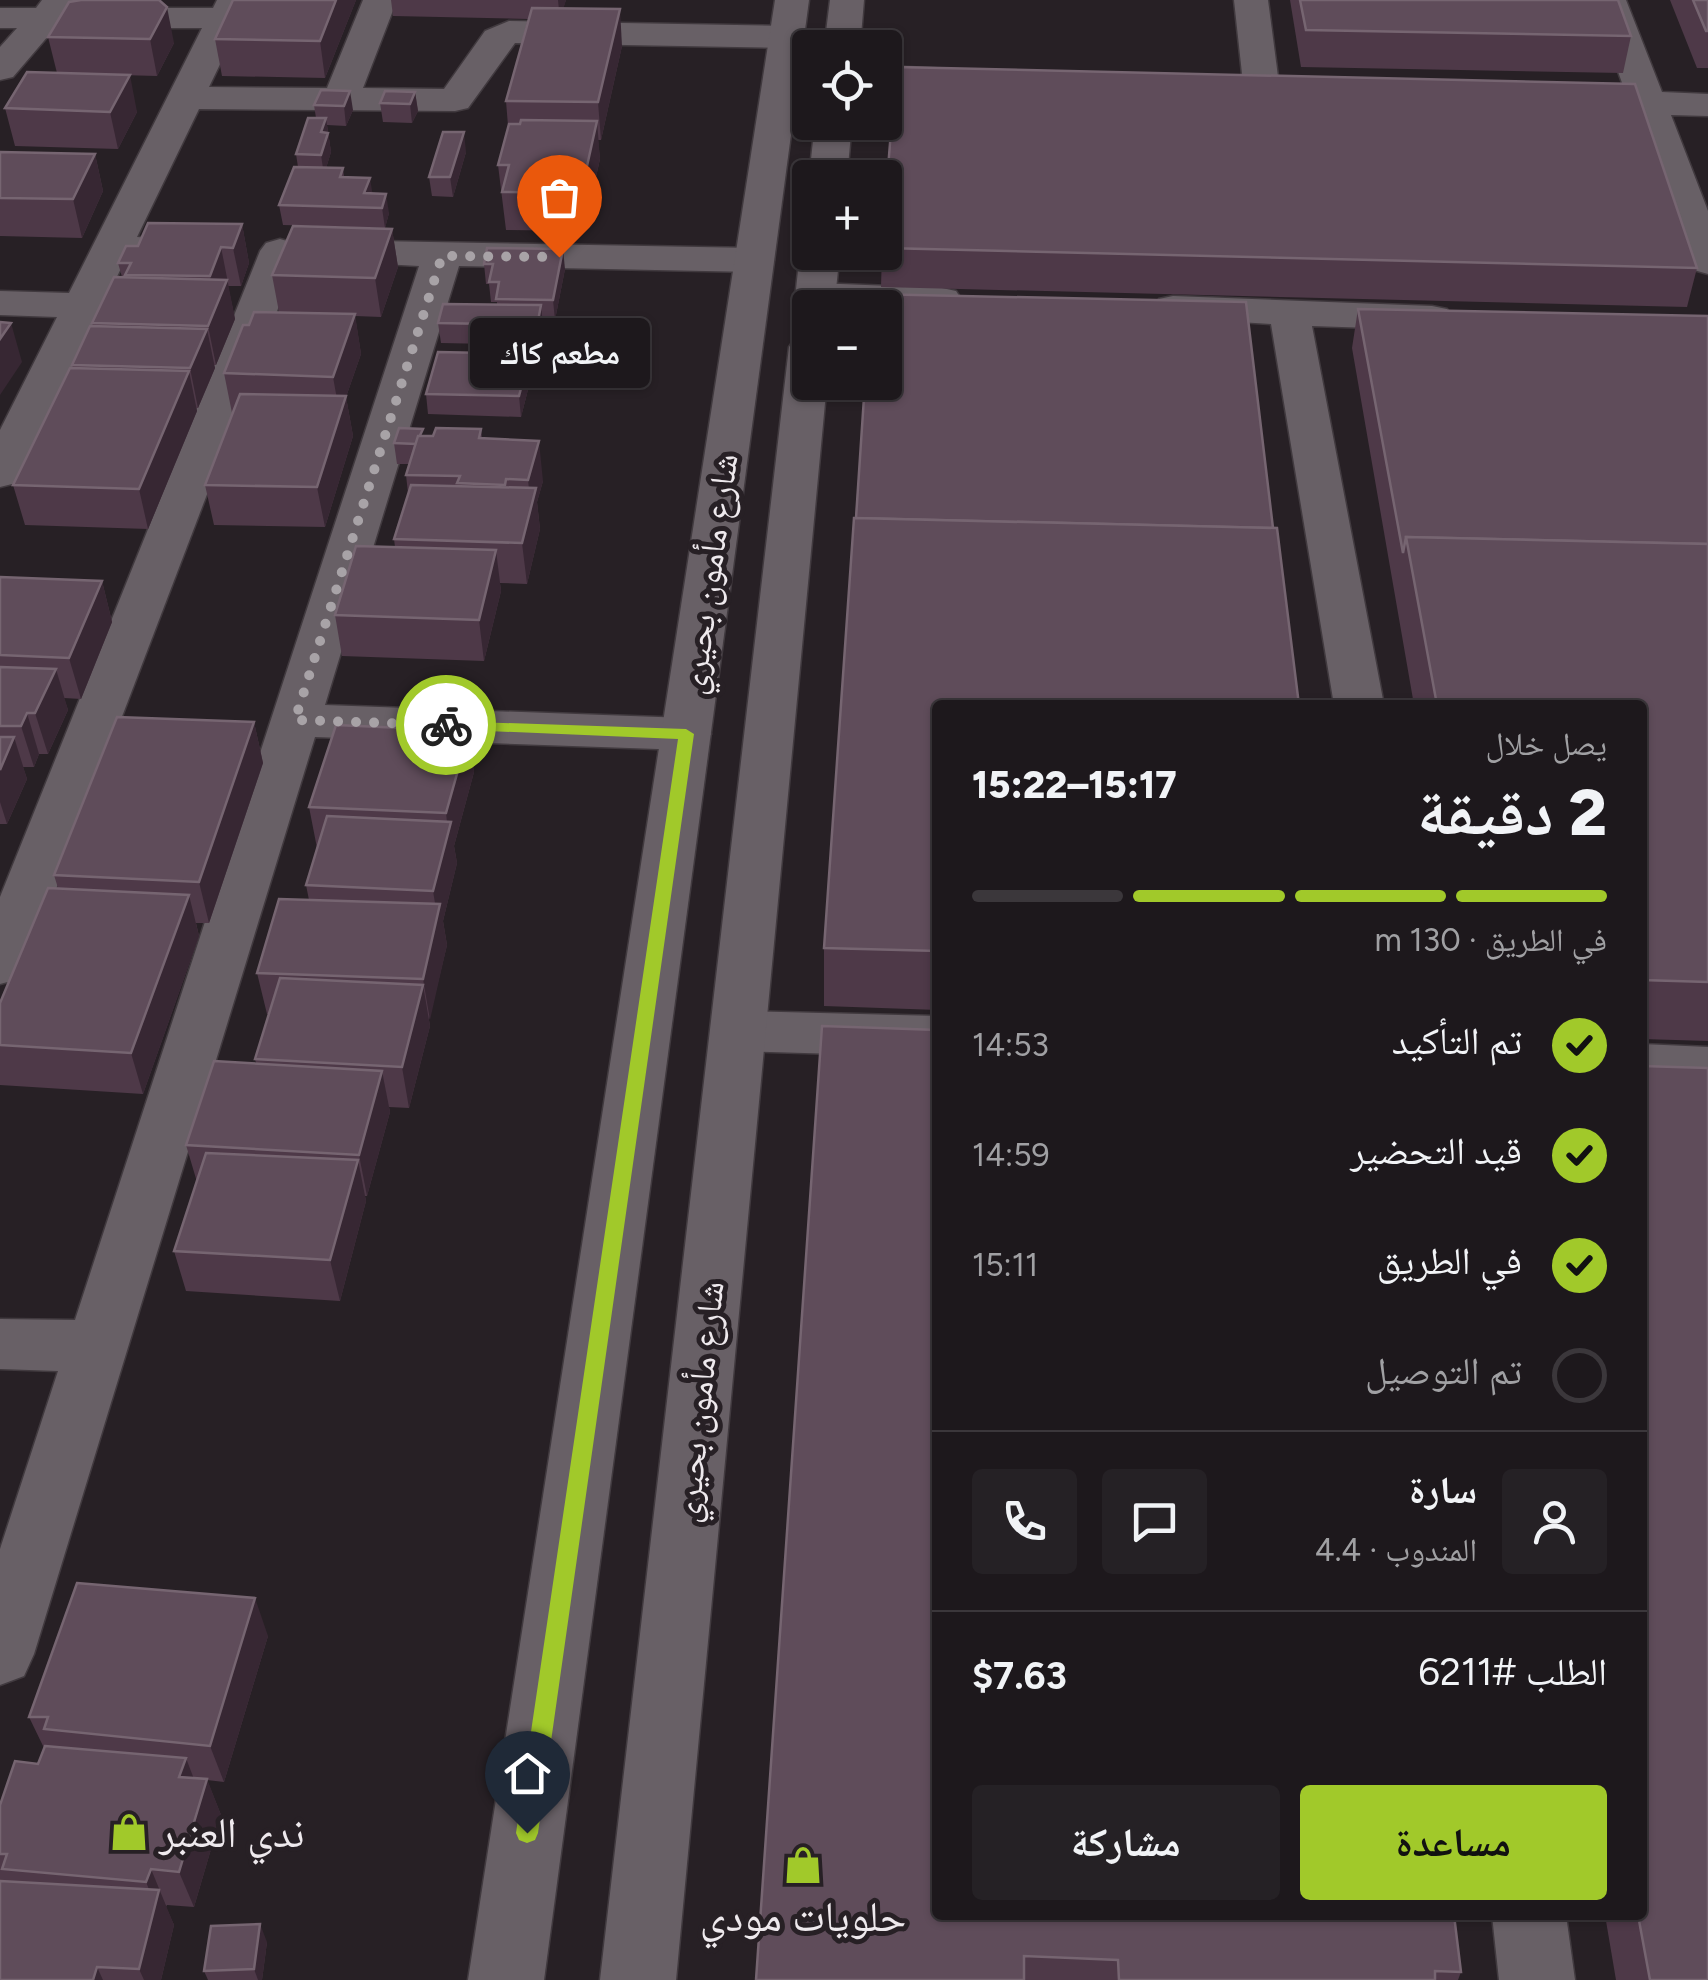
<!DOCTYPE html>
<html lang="ar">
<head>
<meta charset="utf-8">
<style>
  :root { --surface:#1d181c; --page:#252125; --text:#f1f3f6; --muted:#a0a0a3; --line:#3b373b; --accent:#a1c92a }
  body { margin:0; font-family:Figtree,"Noto Naskh Arabic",sans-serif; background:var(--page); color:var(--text); direction:rtl; height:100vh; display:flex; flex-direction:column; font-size:38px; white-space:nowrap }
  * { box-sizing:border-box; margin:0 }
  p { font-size:32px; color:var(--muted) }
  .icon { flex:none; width:55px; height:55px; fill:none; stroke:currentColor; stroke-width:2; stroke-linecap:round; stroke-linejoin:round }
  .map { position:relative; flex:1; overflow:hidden; direction:ltr }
  .sheet { position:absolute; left:932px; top:700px; width:715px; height:1220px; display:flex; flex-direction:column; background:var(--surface); border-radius:10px; box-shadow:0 2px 8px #0004,0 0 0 2px var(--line); direction:rtl }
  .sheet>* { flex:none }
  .controls { position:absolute; left:792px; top:30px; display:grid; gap:20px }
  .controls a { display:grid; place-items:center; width:110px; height:110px; border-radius:10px; background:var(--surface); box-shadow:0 2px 8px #0004,0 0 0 2px var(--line); font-size:50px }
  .pin { position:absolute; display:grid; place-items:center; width:85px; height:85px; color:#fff; margin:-102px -42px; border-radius:50% 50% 50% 0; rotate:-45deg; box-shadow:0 0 10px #0007 }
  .pin .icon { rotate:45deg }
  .courier { position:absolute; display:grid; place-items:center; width:100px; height:100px; margin:-50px; border:8px solid #a1c92a; border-radius:50%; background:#fff; color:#222; box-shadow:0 2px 12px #0007 }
  .bubble { position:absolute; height:70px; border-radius:10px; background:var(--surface); box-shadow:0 2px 8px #0004,0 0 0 2px var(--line); font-size:32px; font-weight:800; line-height:70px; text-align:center; direction:rtl }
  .head em { font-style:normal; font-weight:800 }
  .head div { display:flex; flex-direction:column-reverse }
  .head { display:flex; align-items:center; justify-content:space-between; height:170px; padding:0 40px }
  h1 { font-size:65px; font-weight:800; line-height:75px }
  .bar { display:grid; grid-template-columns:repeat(4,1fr); gap:15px 10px; align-content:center; height:120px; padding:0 40px }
  .bar i { height:12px; border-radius:8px; background:var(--line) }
  .bar .selected { background:var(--accent) }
  .bar p { grid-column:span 4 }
  .line { display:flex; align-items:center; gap:25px; padding:0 40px; border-top:2px solid var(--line) }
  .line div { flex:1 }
  .round { display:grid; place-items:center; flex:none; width:105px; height:105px; border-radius:10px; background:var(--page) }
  ol { padding:0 40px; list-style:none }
  li { display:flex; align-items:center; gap:30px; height:110px }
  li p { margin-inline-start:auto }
  li .icon { padding:10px; border-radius:50%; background:var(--accent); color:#111; stroke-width:4 }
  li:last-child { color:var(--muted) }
  li i { width:55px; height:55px; border:5px solid var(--line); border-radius:50% }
  .action { display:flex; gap:20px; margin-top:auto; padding:20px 40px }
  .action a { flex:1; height:115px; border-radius:10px; background:var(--accent); color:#111; font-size:40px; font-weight:800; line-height:115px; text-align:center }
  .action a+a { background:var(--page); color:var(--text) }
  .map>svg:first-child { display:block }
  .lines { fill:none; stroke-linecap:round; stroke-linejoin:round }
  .minor-casing { stroke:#413a3f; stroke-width:3 }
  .tertiary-casing { stroke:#413a3f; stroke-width:3 }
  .minor { fill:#686066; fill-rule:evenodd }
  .tertiary { fill:#686066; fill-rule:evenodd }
  .wall { fill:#4e3948 }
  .shaded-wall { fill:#372733 }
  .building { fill:#5f4c5a; stroke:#766571; stroke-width:2.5 }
  .route { fill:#a1c92a }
  .done { stroke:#a8a3a7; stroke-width:10; stroke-dasharray:0 18 }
  .labels { text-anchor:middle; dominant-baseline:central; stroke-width:10; stroke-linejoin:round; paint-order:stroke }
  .street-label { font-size:35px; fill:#eee9ed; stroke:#272025 }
  .near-poi-label { font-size:42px; fill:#eee9ed; stroke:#272025; text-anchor:start }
</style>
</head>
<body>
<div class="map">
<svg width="1708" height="1980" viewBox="0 0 1708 1980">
  <rect width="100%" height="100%" fill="#272025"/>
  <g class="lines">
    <g class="minor-casing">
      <g id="minor">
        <path d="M42,0H78L73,8H213L217,0H251L209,87L327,88L363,0H397L363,88L444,89L485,31L509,21L787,26L799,30L805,37L799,44L787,48L515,43L468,108L455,111L199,109L137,237L212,242L218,250L212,258L198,262L125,260L22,474L16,483L0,487V430L57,317L0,315V291L69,293L202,28H55L13,77L0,80V47L17,28H0V8H36Z"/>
        <path d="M1234,0H1268L1280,92L1275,100L1262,103L1249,100L1244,92Z"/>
        <path d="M1592,0H1626L1662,92L1708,94V116L1671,115L1708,211V274L1694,270L1688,262L1633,113L1553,108L1548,100L1553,92L1566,89L1625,91Z"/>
        <path d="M885,66L970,70L983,73L988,81L983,89L970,92L885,88Z"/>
        <path d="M280,239L294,243L300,251L27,965L19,979L0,984V897L260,251L266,243Z"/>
        <path d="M324,240L754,248L768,252L774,260L768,268L754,272L459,266L325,705L686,718L704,723L711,734L704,745L686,750L315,737L34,1654L24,1676L0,1685V1549L58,1371L0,1369V1319L75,1320L419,266L310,260L304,252L310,244Z"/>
        <path d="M815,283L942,288L956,291L962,300L956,309L942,312L801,304L795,295L801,286Z"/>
        <path d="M1173,296L1432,306L1447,309L1453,318L1447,327L1432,330L1312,326L1384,705H1334L1271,324L1159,317L1153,308L1159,299Z"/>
        <path d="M739,1011L938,1016V1057L739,1051L719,1045L711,1031L719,1017Z"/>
        <path d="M1642,1044L1708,1047V1089L1642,1086Z"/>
        <path d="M1492,1915H1566L1575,1980H1499Z"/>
      </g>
    </g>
    <g class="tertiary-casing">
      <g id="tertiary">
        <path d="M775,0H809L544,1980H468Z"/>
        <path d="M830,0H864L860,48H824Z"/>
        <path d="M815,122H852L847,178H809Z"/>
        <path d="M810,243V252H840L834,308H810V319L800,317L794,308L800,252Z"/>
        <path d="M810,335V382H827L676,1980H600L789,347L795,338Z"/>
      </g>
    </g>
    <use href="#minor" class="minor"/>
    <use href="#tertiary" class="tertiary"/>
  </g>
  <g class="wall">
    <path d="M233,0H356L325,78L222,76L215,39Z"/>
    <path d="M391,0H566L563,8L622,46L601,140H598L600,159L584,231L506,230L498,165L508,126L506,101L528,19L393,16Z"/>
    <path d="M1290,0H1618L1631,36L1623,73L1301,67Z"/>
    <path d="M1670,0H1708V68H1697Z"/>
    <path d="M69,2L174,43L157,76L120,75L137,112L118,149L15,146L5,108L57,73L48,37Z"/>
    <path d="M321,90L353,110L346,126L327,125L331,152L326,168H343L344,177L372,193L389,213L385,228L283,225L279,205L298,167L296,154L316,118L314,105Z"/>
    <path d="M415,92L418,111L412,123L383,122L380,103Z"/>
    <path d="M0,152L95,154L103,191L82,238L0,236Z"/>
    <path d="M466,152L453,197L432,196L429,177Z"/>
    <path d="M885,207L1697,268L1687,307L881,287L882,252H885Z"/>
    <path d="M242,224L249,263L241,286H228L235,319L216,365H214L215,368L198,408H196L197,411L148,529L25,525L13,485L73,368L72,365L93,326L92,323L122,277L118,263L138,246Z"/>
    <path d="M392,229L398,267L381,317L355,316L361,354L346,397L353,436L325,527L214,525L205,485L232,413L224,373L249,325L279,312L272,275Z"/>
    <path d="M484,264L565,269L555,320H542L543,326L538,352H490L489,344L441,343L438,323L497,305V302H491L489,284H486Z"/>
    <path d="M870,294L1246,302L1273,528H1277L1299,705H938V1010L824,1006V948L865,382H885V308H870Z"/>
    <path d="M1358,309L1708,316V1041L1642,1039V705H1414L1352,348Z"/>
    <path d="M532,374L521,417L428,414L426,394Z"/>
    <path d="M481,429L482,438L543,481L537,502L540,529L527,584L500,583L501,591L484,661L342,656L335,615L395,547L394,539L408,493L406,475L409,464H397L394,443L424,436H433Z"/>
    <path d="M0,577L102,581L112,622L81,699L64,698L68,710L48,754H39L34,767H23L27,779L7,824H0Z"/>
    <path d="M254,722L263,763L209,923H196L199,936L143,1094L0,1085V1003L58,888L54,875Z"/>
    <path d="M469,731L474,772L454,846L457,863L443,921L447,945L429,1020L430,1026L409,1108L389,1107L390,1112L367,1196H365L366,1201L340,1301L186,1291L174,1251L197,1182L186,1145L256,1063L255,1059L269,1014H267L257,973L309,900L306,885L317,848L309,807Z"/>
    <path d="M822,1026L1461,1972L1458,1980H756Z"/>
    <path d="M268,1636L224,1782L207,1780L221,1815L194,1907L167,1905L166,1907L174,1925L161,1980H0V1805L38,1764L44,1748L29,1717Z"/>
    <path d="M1605,1915H1642L1708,1980H1616Z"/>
    <path d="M267,1942L262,1980H208L204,1971Z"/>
  </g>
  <g class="shaded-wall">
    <path d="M336,0H356L325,78L320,41Z"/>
    <path d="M558,0H566L560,20Z"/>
    <path d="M167,7L174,43L157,76L150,39Z"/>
    <path d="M620,9L622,46L601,140L598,102Z"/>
    <path d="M130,75L137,112L118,149L110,112Z"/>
    <path d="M350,91L353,110L346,126L344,106Z"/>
    <path d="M415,92L418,111L412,123L410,104Z"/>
    <path d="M326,118L331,152L324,175L321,155V132Z"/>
    <path d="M597,121L600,159L584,231L581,193Z"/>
    <path d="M464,132L466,152L453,197L450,177Z"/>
    <path d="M95,154L103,191L82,238L73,199Z"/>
    <path d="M370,178L373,197L364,193Z"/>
    <path d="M386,194L389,213L385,228L382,208Z"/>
    <path d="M242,224L249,263L241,286L233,248Z"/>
    <path d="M392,229L398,267L381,317L375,278Z"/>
    <path d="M221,247L235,319L216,365L208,326L216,306L210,276Z"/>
    <path d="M563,249L565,269L555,320L553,300Z"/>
    <path d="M541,305L543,326L538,352L536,332Z"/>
    <path d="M355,314L361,354L346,397L353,436L325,527L317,487L340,416L333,377Z"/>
    <path d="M11,323L22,362L0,395V339Z"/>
    <path d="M207,329L215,368L198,408L190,368Z"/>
    <path d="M530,354L532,374L521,417L519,396Z"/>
    <path d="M189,371L197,411L148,529L139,489Z"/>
    <path d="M539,441L543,481L537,502L540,529L527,584L522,543L531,507L528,480Z"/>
    <path d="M496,550L501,591L484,661L479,620Z"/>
    <path d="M102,581L112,622L81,699L69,658Z"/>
    <path d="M56,669L68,710L48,754L35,713Z"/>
    <path d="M27,713L39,754L34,767L21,726Z"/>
    <path d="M254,722L263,763L209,923L199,882Z"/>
    <path d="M469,731L474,772L454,846L457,863L443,921L447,945L430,1020L423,979L437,915L433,891L448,831L446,813Z"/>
    <path d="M14,737L27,779L7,824L0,802V770Z"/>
    <path d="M189,895L199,936L143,1094L131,1053Z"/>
    <path d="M423,985L430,1026L409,1108L402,1067Z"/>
    <path d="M382,1071L390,1112L367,1196L359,1155Z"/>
    <path d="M358,1160L366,1201L340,1301L330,1260Z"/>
    <path d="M255,1598L268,1636L224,1782L210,1746Z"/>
    <path d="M186,1758L200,1795L179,1777Z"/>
    <path d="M207,1779L221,1815L194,1907L179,1872Z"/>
    <path d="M151,1869L174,1925L161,1980H144L139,1969L155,1904L146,1882Z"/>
    <path d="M260,1924L267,1942L262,1980H258L254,1969Z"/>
    <path d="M97,1967L103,1980H93Z"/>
  </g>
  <g class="building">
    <path d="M81,0H159L167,7L150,39L48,37L69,2Z"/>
    <path d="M233,0H336L320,41L215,39Z"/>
    <path d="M1300,0H1618L1631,36L1306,30Z"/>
    <path d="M1693,0H1708V31H1706Z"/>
    <path d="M532,8L620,9L598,102L506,101Z"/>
    <path d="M896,67L1635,84L1697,268L885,248V207Z"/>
    <path d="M27,72L130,75L110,112L5,108Z"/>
    <path d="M321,90L350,91L344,106L314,105Z"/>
    <path d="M385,91L415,92L410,104L380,103Z"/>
    <path d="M308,118H326L321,132L328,133L321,155L296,154Z"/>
    <path d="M521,120L597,121L581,193L502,192L509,165H498L509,124H520Z"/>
    <path d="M443,132H464L450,177H429Z"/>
    <path d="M0,152L95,154L73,199L0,198Z"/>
    <path d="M294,167L343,168L340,177L370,178L364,193L386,194L382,208L279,205Z"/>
    <path d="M148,223L242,224L233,248L221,247L210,276L125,275L131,263H118L126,246H138Z"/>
    <path d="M293,226L392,229L375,278L272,275Z"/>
    <path d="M487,248L563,249L553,300L496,299L499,282H489L493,264H484Z"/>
    <path d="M114,277L227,280L208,326L92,323Z"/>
    <path d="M870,294L1246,302L1273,528L856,518L865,382H885V308H870Z"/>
    <path d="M443,304L541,305L536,332L487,331L489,324L438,323Z"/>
    <path d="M1358,309L1708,316V544L1406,537L1403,553Z"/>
    <path d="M254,312L355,314L333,377L224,373L243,325H249Z"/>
    <path d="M0,322L11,323L0,339Z"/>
    <path d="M90,326L207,329L190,368L72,365Z"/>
    <path d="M438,352L530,354L519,396L426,394Z"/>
    <path d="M70,368L189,371L139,489L13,485Z"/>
    <path d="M240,394L346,396L317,487L205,485Z"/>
    <path d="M399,428L423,429L416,444L394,443Z"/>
    <path d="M436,428L481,429L479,438L539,441L528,480L506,479L505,485L457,483L460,476L406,475L418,436H433Z"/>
    <path d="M411,485L536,488L522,543L394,539Z"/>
    <path d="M854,518L1277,528L1299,705H938V951L824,948Z"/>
    <path d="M1406,537L1708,544V982L1642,980V705H1437Z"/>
    <path d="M356,546L496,550L479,620L335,615Z"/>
    <path d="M0,577L102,581L69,658L0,655Z"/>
    <path d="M0,667L56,669L35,713H27L21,726H0Z"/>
    <path d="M117,717L254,722L199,882L54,875Z"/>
    <path d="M336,725L469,731L446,813L309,807Z"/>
    <path d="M0,737H14L0,770Z"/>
    <path d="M327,816L451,822L433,891L306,885Z"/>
    <path d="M48,888L189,895L131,1053L0,1045V1003Z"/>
    <path d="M279,899L440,904L423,979L257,973Z"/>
    <path d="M280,978L423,985L402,1067L255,1059Z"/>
    <path d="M822,1026L938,1030V1915H1454L1461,1972L1435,1971V1980H1119L1118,1960L1024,1956V1980H756Z"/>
    <path d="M214,1061L382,1071L359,1155L186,1145Z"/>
    <path d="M1642,1066L1708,1068V1980H1650L1638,1915H1642Z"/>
    <path d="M206,1153L358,1160L330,1260L174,1251Z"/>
    <path d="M77,1583L255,1598L210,1746L44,1729L48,1717H29Z"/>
    <path d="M45,1746L186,1758L179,1777L207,1779L179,1872L151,1869L146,1882L2,1869L7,1854H0V1805L15,1761L38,1764Z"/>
    <path d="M0,1881L159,1890L139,1969L97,1967L93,1980H0Z"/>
    <path d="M260,1924L254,1969L204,1971L211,1926Z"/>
  </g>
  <path class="route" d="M446,721L686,729L694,734L538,1833L535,1840L527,1843L519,1840L516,1833L678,739L441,729L439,725Z"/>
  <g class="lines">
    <path class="done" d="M446,725L295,720L442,256L559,257"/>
  </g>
  <defs>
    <g id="shop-bare" transform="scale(3)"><path d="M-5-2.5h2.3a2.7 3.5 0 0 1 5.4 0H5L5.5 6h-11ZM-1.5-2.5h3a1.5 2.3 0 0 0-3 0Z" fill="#a1c92a" stroke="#272025" stroke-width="2.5" paint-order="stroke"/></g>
  </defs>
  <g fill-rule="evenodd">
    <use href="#shop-bare" x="129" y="1832"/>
    <use href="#shop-bare" x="803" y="1865"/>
  </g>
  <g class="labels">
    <g class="street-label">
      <text transform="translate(709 574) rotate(-82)">شارع مأمون بحيري</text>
      <text transform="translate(699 1402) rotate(-84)">شارع مأمون بحيري</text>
    </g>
    <g class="near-poi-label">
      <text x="159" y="1832">ندي العنبر</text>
      <text x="803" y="1916" text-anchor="middle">حلويات مودي</text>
    </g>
  </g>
</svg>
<div class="controls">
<a><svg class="icon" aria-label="locate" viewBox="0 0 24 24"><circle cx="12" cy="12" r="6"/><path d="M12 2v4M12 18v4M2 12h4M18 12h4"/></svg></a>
<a>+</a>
<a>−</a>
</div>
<div class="pin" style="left:559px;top:257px;background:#ea580c"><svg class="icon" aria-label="bag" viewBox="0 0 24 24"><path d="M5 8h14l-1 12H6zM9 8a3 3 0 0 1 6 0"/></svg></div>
<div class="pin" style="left:527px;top:1833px;background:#1f2937"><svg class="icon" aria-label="home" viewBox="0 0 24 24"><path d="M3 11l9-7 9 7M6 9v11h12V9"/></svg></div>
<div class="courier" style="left:446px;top:725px"><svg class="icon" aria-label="bike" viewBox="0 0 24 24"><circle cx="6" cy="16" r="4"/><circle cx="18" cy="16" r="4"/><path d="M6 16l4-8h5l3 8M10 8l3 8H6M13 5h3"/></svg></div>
<div class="bubble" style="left:470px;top:318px;width:180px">مطعم كاك</div>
<section class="sheet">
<div class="head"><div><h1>2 دقيقة</h1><p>يصل خلال</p></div><em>15:17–15:22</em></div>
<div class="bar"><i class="selected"></i><i class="selected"></i><i class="selected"></i><i></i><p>في الطريق · 130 m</p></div>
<ol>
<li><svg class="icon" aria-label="check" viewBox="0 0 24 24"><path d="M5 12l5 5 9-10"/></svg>تم التأكيد<p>14:53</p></li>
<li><svg class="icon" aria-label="check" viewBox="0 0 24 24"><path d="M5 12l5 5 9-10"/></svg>قيد التحضير<p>14:59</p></li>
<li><svg class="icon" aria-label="check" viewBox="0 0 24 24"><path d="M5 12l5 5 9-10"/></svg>في الطريق<p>15:11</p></li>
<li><i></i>تم التوصيل</li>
</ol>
<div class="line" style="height:180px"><a class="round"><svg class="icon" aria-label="person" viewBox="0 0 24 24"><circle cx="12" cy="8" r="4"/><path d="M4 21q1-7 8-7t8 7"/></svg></a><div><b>سارة</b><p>المندوب · 4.4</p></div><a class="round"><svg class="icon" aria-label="chat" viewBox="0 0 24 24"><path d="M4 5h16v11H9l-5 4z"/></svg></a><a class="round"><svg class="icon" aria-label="phone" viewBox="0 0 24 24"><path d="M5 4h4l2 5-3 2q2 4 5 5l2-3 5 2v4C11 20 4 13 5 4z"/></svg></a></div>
<div class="line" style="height:130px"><div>الطلب #6211</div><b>$7.63</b></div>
<div class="action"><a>مساعدة</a><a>مشاركة</a></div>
</section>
</div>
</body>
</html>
